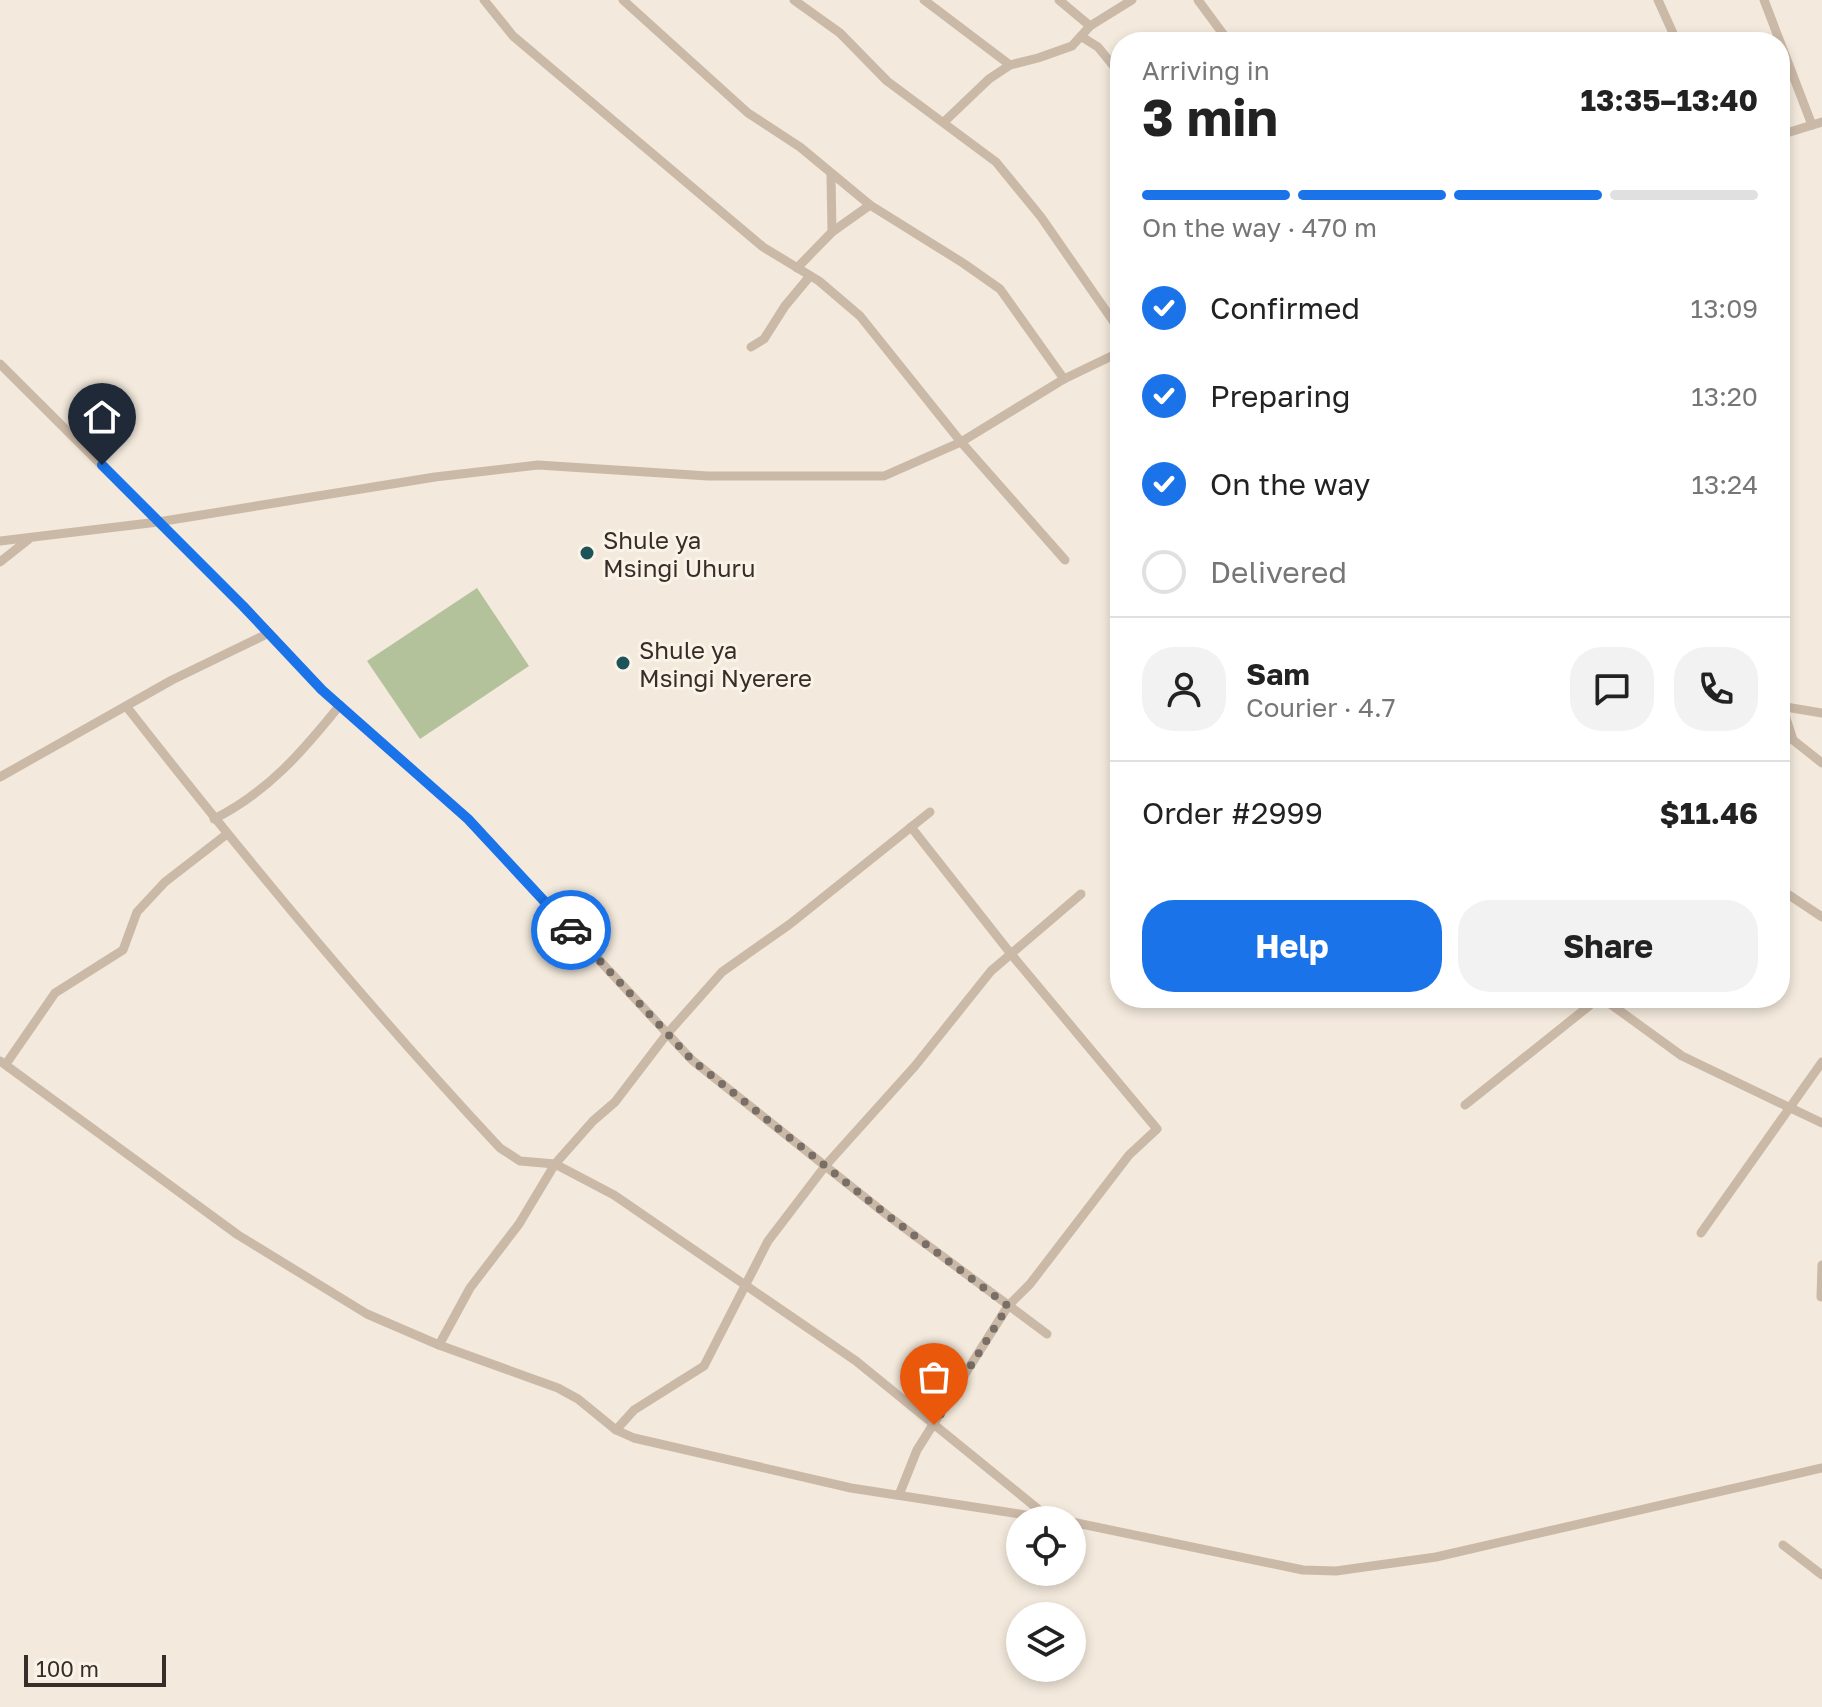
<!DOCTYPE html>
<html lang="en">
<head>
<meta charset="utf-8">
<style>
  :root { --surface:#fff; --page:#f2f2f2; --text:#222; --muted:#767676; --line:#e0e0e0; --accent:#1a73e8 }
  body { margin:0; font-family:"Golos Text",sans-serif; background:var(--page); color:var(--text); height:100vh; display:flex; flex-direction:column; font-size:30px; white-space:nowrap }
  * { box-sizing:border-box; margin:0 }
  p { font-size:26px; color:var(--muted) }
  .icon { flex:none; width:44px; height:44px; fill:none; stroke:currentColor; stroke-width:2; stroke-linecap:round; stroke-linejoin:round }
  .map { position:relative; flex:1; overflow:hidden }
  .drawer { position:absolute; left:1110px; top:32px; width:680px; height:976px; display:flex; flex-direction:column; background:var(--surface); border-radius:32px; box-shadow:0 4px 12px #0003 }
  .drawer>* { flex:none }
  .buttons { position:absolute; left:1006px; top:1506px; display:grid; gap:16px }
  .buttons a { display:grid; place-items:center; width:80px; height:80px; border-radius:50%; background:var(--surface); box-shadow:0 4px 12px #0003; font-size:40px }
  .scale { position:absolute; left:24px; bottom:20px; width:142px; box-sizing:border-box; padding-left:8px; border:4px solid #382d28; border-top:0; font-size:22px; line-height:28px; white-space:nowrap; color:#382d28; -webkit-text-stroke:6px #faf3e8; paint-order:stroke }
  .pin { position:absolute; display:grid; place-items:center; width:68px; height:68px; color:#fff; margin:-82px -34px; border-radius:50% 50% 50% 0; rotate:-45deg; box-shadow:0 0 8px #0007 }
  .pin .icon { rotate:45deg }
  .courier { position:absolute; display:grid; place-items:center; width:80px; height:80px; margin:-40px; border:6px solid #1a73e8; border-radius:50%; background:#fff; color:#222; box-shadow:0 2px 10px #0007 }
  .overview em { font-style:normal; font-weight:700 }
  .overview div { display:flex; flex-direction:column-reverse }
  .overview { display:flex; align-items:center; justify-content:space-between; height:136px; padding:0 32px }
  h1 { font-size:52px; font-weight:700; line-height:60px }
  .bar { display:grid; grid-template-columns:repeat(4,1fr); gap:12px 8px; align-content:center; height:96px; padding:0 32px }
  .bar i { height:10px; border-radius:6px; background:var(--line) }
  .bar .active { background:var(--accent) }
  .bar p { grid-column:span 4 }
  .line { display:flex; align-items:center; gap:20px; padding:0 32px; border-top:2px solid var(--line) }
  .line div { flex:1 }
  .round { display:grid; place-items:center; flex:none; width:84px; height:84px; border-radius:32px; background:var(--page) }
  ol { padding:0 32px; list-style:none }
  li { display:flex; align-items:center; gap:24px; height:88px }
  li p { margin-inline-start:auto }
  li .icon { padding:8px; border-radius:50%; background:var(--accent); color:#fff; stroke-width:4 }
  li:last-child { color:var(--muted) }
  li i { width:44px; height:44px; border:4px solid var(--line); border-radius:50% }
  .action { display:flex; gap:16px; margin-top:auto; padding:16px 32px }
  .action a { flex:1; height:92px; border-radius:32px; background:var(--accent); color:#fff; font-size:32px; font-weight:700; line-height:92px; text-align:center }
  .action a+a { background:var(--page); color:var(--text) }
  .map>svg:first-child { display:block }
  .green { fill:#b4c29b }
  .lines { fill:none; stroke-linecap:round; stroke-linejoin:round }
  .minor { stroke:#cbb9a7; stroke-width:9 }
  .done { stroke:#796f67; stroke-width:8; stroke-dasharray:0 14.4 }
  .route { stroke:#1a73e8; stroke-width:10 }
  .poi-dot { fill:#1c545a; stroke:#faf3e8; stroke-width:3 }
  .labels { text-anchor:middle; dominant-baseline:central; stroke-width:6; stroke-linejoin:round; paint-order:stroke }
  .poi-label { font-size:24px; fill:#382d28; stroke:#faf3e8; text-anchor:start }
</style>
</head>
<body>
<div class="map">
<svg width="1822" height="1707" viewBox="0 0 1822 1707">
  <rect width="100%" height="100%" fill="#f3e9dc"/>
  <path class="green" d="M477,588L529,666L420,739L367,661Z"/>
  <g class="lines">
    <g class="minor">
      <path d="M484,0L513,36L763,247L819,281L860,316L961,442L1065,560"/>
      <path d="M623,0L748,113L800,147L870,205L963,263L1000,289L1064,379"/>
      <path d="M794,0L840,33L887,81L996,162L1041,217L1120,331"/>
      <path d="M924,0L1010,65"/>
      <path d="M1059,0L1090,26"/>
      <path d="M1198,0L1229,42"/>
      <path d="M1658,0L1677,42"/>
      <path d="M1764,0L1812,125"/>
      <path d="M1082,37L1098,47L1120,74"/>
      <path d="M944,122L989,79L1010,65L1038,58L1072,46L1090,26L1132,0"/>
      <path d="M1780,135L1822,122"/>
      <path d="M831,175L832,232"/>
      <path d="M797,268L832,232L870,205"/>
      <path d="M751,347L764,339L785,306L810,276"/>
      <path d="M0,364L243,606L322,690L468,819L692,1060L887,1215L1047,1334"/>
      <path d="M0,541L158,522L435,477L538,465L708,476H884L961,442L1064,379L1120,352"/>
      <path d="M0,562L29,539"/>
      <path d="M126,706C245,858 368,1007 500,1148L520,1161L555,1164L614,1195L856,1361L1049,1518"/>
      <path d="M1780,706L1822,713"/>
      <path d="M1782,706L1793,740L1822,763"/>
      <path d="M0,777L172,680L269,633"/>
      <path d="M214,819C268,792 303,751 340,705"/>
      <path d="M1780,889L1822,917"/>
      <path d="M1606,998L1609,1003L1682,1056L1822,1123"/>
      <path d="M0,1061L238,1235L367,1314L439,1345L558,1388L578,1399L616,1430L634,1438L851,1488L1058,1520"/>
      <path d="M6,1064L55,993L123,950L137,912L165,882L227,834"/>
      <path d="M1465,1105L1589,1006L1595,998"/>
      <path d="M1701,1233L1822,1062"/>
      <path d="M1821,1297L1822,1265"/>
      <path d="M439,1345L470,1288L519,1224L555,1164L593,1121L615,1102L667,1034L722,972L790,924L930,812"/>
      <path d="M616,1430L634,1410L704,1366L768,1241L826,1165L915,1066L991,971L1081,894"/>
      <path d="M899,1495L917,1450L1008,1306L1030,1284L1129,1155L1157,1129L1011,954L911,827"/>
      <path d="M1072,1522L1303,1570L1336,1571L1436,1557L1822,1468"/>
      <path d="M1783,1545L1822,1575"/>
    </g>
  </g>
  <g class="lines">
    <path class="done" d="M571,930L692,1060L887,1215L1008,1306L934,1425"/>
    <path class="route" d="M102,465L243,606L322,690L468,819L571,930"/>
  </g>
  <g class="poi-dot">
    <circle cx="587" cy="553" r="8"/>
    <circle cx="623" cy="663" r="8"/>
  </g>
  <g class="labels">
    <g class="poi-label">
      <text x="603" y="539">Shule ya<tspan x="603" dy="28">Msingi Uhuru</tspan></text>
      <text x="639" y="649">Shule ya<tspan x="639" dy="28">Msingi Nyerere</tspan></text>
    </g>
  </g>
</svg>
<div class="buttons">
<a><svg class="icon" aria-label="locate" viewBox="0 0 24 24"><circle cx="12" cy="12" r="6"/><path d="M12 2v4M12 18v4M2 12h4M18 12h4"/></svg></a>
<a><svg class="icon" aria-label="layers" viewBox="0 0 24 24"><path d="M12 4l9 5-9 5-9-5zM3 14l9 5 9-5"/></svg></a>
</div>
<div class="scale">100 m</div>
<div class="pin" style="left:934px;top:1425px;background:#ea580c"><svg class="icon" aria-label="bag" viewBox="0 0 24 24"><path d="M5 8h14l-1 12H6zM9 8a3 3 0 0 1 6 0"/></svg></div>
<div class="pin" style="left:102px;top:465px;background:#1f2937"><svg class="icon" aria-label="home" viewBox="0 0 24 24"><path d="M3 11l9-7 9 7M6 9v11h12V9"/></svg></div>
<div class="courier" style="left:571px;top:930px"><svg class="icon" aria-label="car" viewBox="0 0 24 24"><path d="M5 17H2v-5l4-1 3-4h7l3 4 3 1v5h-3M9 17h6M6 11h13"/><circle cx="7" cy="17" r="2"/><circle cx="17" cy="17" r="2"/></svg></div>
<section class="drawer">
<div class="overview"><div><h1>3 min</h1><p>Arriving in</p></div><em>13:35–13:40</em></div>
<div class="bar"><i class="active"></i><i class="active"></i><i class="active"></i><i></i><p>On the way · 470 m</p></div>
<ol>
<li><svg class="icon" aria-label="check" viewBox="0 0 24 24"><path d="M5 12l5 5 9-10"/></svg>Confirmed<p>13:09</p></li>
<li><svg class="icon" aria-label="check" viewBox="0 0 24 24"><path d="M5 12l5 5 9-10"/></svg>Preparing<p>13:20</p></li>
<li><svg class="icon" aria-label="check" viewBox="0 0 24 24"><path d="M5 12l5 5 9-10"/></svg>On the way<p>13:24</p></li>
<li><i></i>Delivered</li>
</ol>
<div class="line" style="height:144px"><a class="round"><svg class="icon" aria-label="person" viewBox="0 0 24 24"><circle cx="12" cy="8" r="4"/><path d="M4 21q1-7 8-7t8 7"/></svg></a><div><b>Sam</b><p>Courier · 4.7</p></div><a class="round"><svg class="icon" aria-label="chat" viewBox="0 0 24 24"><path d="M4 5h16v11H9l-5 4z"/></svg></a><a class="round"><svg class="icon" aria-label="phone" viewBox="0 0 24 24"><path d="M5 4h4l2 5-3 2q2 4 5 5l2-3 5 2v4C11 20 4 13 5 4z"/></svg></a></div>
<div class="line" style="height:104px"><div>Order #2999</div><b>$11.46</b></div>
<div class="action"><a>Help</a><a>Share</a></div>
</section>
</div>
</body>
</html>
